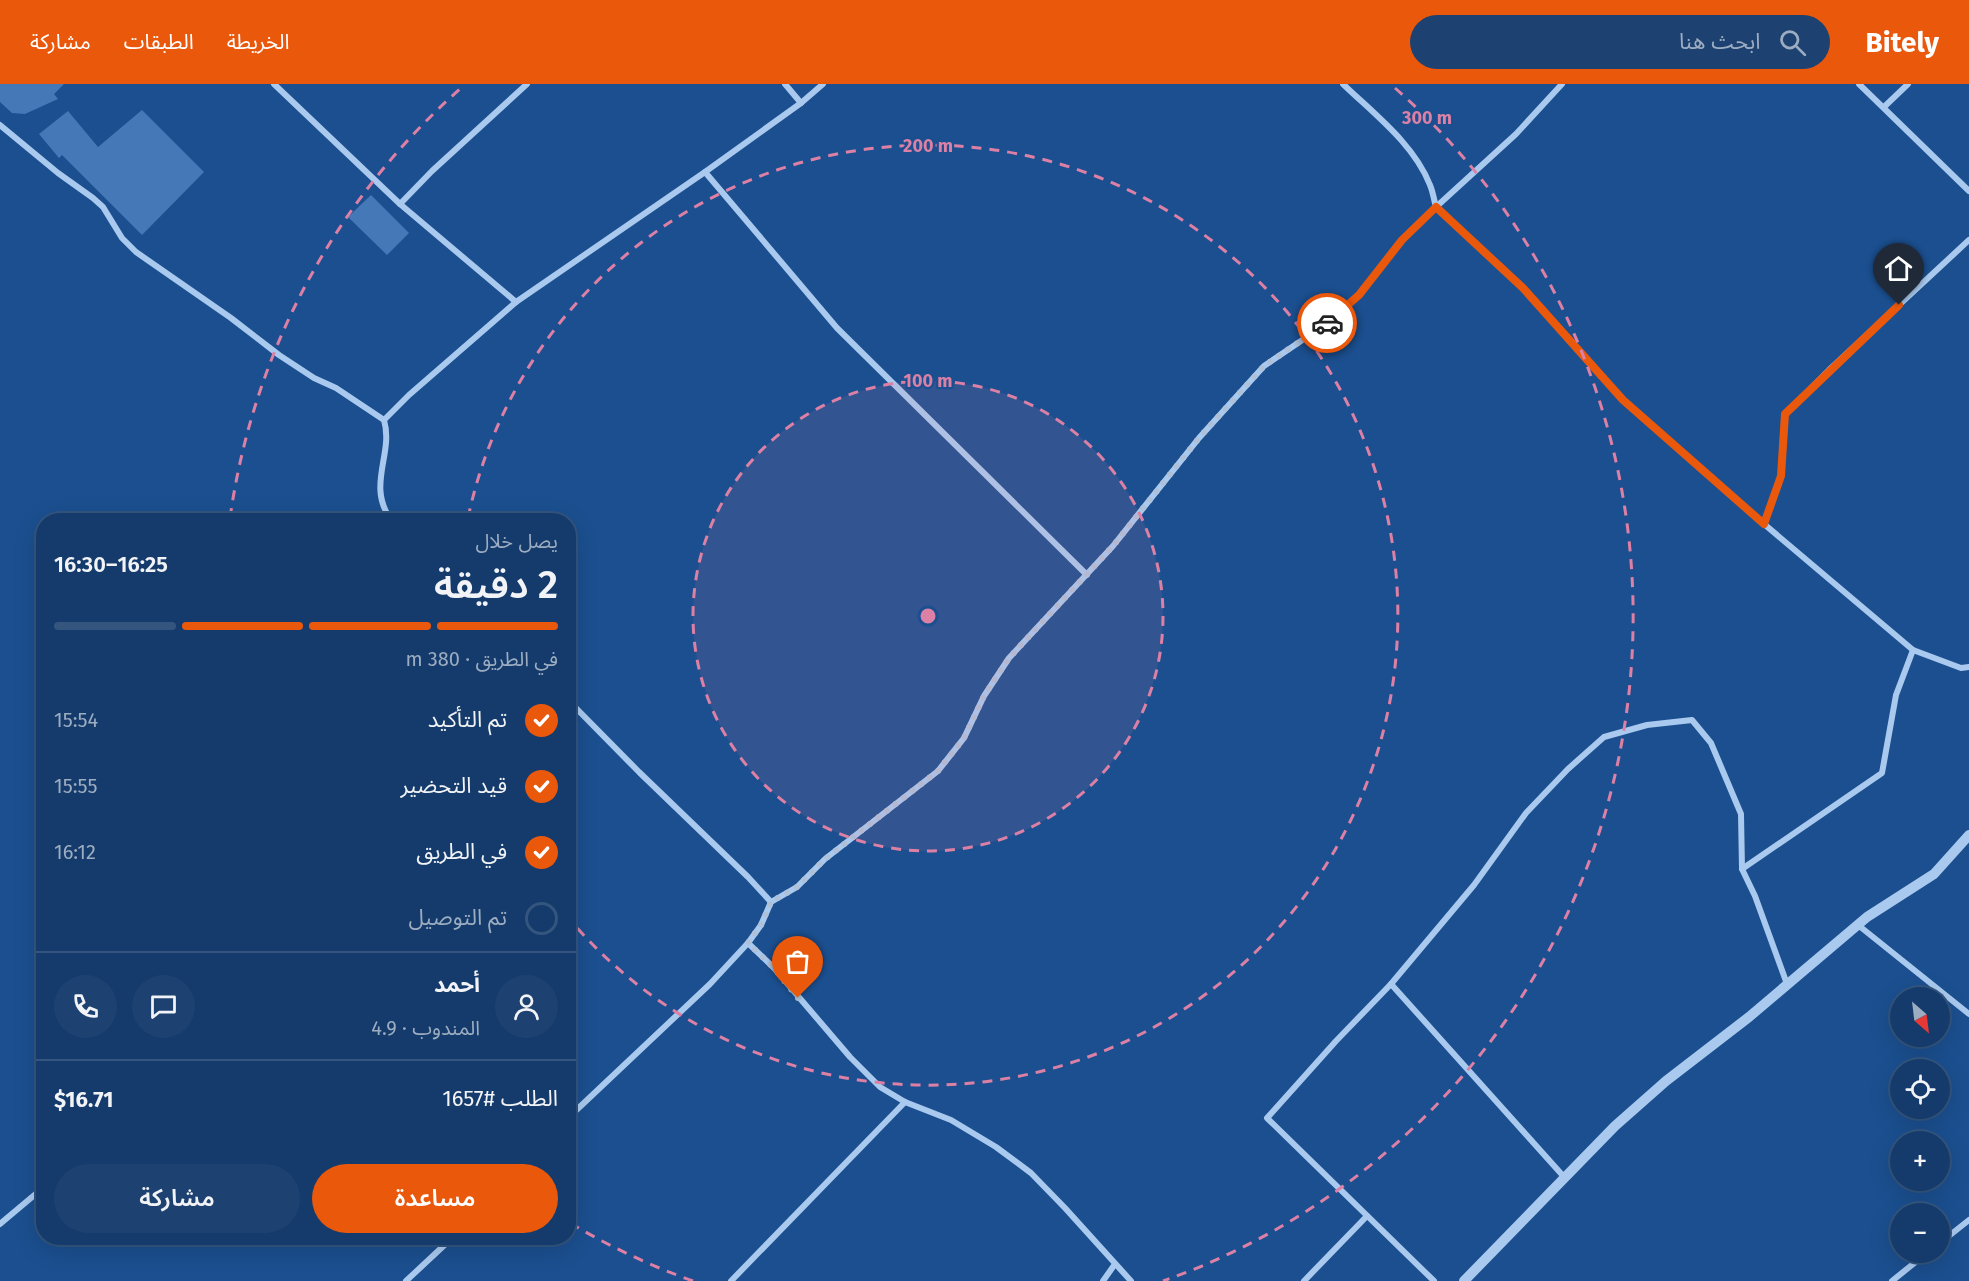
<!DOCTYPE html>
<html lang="ar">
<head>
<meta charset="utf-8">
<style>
  :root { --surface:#143b6b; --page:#1d4271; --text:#f1f3f6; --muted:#9dadc1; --line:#33557e; --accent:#ea580c }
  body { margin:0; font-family:"Fira Sans","Noto Sans Arabic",sans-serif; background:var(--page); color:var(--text); direction:rtl; height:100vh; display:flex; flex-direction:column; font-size:22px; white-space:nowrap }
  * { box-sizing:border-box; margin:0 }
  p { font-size:20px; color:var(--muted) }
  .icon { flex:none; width:33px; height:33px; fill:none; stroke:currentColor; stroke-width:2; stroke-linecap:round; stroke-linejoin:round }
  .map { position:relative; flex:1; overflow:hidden; direction:ltr }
  .panel { position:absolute; left:36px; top:429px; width:540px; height:732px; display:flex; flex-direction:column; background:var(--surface); border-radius:24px; box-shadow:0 6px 24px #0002,0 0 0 2px var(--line); direction:rtl }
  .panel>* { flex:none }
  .needle { width:39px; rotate:152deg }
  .tools { position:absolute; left:1890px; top:903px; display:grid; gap:12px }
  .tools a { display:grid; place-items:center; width:60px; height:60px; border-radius:50%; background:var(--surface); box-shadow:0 6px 24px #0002,0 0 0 2px var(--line); font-size:30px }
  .pin { position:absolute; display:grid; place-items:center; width:51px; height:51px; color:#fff; margin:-62px -26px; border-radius:50% 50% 50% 0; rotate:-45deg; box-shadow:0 0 6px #0007 }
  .pin .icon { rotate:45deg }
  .courier { position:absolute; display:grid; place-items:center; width:60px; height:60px; margin:-30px; border:4px solid #ea580c; border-radius:50%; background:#fff; color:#222; box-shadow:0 2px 8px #0007 }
  .head em { font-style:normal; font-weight:600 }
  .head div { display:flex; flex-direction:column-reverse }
  .head { display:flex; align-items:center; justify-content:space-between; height:102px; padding:0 18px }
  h1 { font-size:39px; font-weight:600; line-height:45px }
  .bar { display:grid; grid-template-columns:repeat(4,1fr); gap:9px 6px; align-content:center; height:72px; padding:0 18px }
  .bar i { height:8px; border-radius:4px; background:var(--line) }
  .bar .selected { background:var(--accent) }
  .bar p { grid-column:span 4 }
  .line { display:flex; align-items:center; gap:15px; padding:0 18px; border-top:2px solid var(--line) }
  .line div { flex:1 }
  .round { display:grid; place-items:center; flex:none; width:63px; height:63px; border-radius:32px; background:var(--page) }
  ol { padding:0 18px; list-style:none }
  li { display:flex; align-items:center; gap:18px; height:66px }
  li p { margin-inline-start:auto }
  li .icon { padding:6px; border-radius:50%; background:var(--accent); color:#fff; stroke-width:4 }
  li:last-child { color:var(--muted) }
  li i { width:33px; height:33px; border:3px solid var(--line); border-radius:50% }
  .action { display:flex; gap:12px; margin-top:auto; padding:12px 18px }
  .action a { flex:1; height:69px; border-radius:36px; background:var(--accent); color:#fff; font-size:24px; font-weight:600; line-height:69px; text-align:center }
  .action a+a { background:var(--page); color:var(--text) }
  header { display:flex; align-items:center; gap:36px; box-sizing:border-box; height:84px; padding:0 30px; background:var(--accent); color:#fff }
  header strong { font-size:28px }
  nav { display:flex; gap:33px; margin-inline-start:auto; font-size:21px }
  .search { width:420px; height:54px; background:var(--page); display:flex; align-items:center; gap:15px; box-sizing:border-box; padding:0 21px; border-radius:33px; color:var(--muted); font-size:22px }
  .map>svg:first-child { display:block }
  .building { fill:#4478b7 }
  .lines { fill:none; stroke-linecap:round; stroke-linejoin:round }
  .minor { stroke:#a9c9ee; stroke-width:6 }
  .tertiary { stroke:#a9c9ee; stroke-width:10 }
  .done { stroke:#afc1d8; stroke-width:6; stroke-dasharray:0 10.8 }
  .route { stroke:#ea580c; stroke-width:8 }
  .ring { fill:none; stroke:#dd80a5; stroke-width:3; stroke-dasharray:10 8 }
  .centre { fill:#dd80a5; stroke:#1b4f8f; stroke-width:3 }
  .ring-label { font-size:18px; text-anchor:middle; font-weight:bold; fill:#dd80a5; stroke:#1b4f8f; stroke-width:4.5; stroke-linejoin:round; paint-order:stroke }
</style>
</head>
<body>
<header>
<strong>Bitely</strong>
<div class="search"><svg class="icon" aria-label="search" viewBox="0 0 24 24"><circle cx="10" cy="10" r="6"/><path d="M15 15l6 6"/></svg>ابحث هنا</div>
<nav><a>الخريطة</a><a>الطبقات</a><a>مشاركة</a></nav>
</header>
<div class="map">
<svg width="1969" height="1197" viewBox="0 0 1969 1197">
  <rect width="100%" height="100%" fill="#1b4f8f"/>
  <g class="building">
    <path d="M0,0H64L54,10L58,15L25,30L12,29L0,18Z"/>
    <path d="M142,26L204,88L142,151L62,71L59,74L39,50L68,27L98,63Z"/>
    <path d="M371,111L409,149L387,171L348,133Z"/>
  </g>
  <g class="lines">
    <g class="minor">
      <path d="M274,0L400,120"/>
      <path d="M785,0L801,19"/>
      <path d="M1562,0L1516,50L1436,123L1523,204L1623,316L1764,440L1913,566L1961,584L1969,583"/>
      <path d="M1859,0L1969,107"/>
      <path d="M1884,23L1908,0"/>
      <path d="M0,41L58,89L93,114L103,123L122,154L136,168L231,234L279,271L314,294L336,304L384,336C394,370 366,401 391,436"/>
      <path d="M705,88L837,244L1087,491"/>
      <path d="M516,218L400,120L432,87L527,0"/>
      <path d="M384,336L409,311L516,218L705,88L801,19L823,0"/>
      <path d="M1764,440L1781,392L1785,330L1829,286L1969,156"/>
      <path d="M568,616L639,688L748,793L771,818"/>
      <path d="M1742,785L1882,689L1896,611L1913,566"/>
      <path d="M1858,841L1969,930"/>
      <path d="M748,859L774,884L850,973L880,1003L905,1018L951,1036L996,1063L1031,1089L1065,1124L1131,1197"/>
      <path d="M1391,900L1474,801L1526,729L1568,685L1604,653L1647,641L1692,636L1711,659L1741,730L1742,785L1755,812L1787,900"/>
      <path d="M568,1034L710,900L748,859L761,841L771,818L797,803L825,775L938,687L964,654L984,612L1009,574L1113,462L1199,354L1264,282L1335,234L1359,211L1402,156L1436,123C1434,116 1433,108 1430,101C1414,60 1374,30 1343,0"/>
      <path d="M0,1140L44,1103"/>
      <path d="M1940,1159L1969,1136"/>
      <path d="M406,1197L452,1154"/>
      <path d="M731,1197L905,1018"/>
      <path d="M1103,1197L1115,1180"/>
      <path d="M1304,1197L1367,1132"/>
      <path d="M1434,1197L1267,1034L1336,957L1391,900L1565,1094"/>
      <path d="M1892,1197L1928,1168"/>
    </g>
    <path class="tertiary" d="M1464,1197L1615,1042L1666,997L1749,933L1867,833L1934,790L1969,751"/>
  </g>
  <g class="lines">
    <path class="done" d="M798,914L774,884L748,859L761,841L771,818L797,803L825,775L938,687L964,654L984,612L1009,574L1113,462L1199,354L1264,282L1327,239"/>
    <path class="route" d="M1327,239L1359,211L1402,156L1436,123L1523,204L1623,316L1764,440L1781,392L1785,330L1899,221"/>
  </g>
  <circle cx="928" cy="532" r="235" fill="#dd80a5" fill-opacity=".12"/>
  <g class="ring">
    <circle cx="928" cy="532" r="235"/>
    <path d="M468 434A470 470 0 1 1 571 837"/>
    <path d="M693 1197A705 705 0 0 1 570 1139M230 434A705 705 0 0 1 461 4M1395 4A705 705 0 0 1 1163 1197"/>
  </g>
  <circle cx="928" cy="532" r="9" class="centre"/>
  <g class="ring-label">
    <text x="1427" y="40">300 m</text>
    <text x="928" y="68">200 m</text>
    <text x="928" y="303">100 m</text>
  </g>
</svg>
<div class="tools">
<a><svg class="needle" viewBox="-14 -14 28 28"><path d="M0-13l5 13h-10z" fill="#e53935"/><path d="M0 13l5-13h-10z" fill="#9dadc1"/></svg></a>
<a><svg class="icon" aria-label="locate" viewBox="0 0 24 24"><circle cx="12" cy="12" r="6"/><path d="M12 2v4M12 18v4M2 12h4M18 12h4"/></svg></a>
<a>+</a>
<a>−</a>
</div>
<div class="pin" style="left:798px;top:914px;background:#ea580c"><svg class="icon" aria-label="bag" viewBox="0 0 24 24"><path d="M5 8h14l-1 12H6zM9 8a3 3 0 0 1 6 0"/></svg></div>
<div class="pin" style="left:1899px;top:221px;background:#1f2937"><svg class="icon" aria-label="home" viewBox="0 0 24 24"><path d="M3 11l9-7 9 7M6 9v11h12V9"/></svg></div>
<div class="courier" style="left:1327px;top:239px"><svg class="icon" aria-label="car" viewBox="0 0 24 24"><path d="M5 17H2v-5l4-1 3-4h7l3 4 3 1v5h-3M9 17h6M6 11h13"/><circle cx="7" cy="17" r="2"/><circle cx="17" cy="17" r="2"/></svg></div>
<section class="panel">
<div class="head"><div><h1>2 دقيقة</h1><p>يصل خلال</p></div><em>16:25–16:30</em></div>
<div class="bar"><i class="selected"></i><i class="selected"></i><i class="selected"></i><i></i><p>في الطريق · 380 m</p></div>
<ol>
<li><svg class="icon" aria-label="check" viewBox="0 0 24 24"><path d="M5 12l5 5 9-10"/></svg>تم التأكيد<p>15:54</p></li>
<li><svg class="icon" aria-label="check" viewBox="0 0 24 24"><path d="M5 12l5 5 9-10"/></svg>قيد التحضير<p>15:55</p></li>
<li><svg class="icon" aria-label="check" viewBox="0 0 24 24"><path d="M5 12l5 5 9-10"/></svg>في الطريق<p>16:12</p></li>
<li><i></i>تم التوصيل</li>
</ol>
<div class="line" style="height:108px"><a class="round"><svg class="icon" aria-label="person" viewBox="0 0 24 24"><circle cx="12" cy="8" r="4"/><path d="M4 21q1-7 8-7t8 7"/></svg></a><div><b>أحمد</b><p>المندوب · 4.9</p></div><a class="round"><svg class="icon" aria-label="chat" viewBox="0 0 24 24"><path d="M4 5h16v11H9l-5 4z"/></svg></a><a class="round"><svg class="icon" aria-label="phone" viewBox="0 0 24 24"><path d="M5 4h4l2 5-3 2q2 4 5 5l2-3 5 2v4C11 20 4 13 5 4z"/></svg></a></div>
<div class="line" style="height:78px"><div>الطلب #1657</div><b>$16.71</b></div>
<div class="action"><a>مساعدة</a><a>مشاركة</a></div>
</section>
</div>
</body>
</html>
